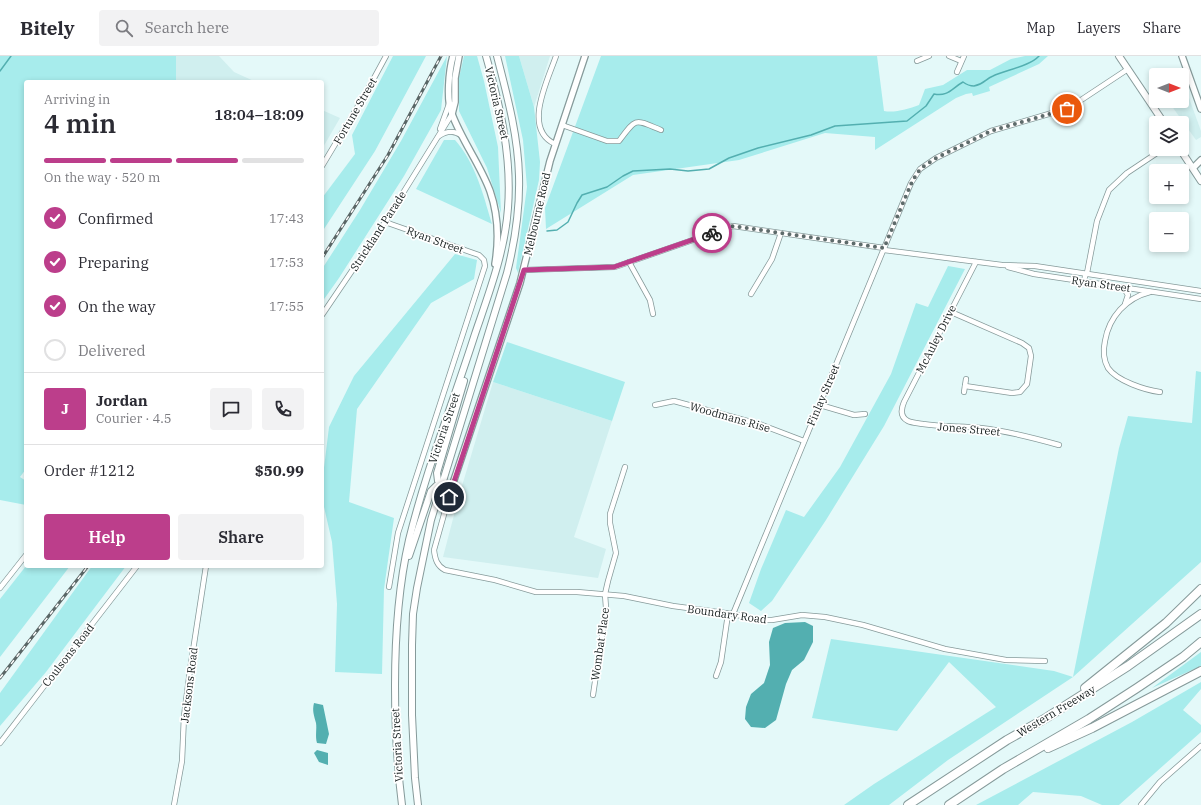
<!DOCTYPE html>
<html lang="en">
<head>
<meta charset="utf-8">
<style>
  :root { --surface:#fff; --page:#f2f2f3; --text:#2b2b33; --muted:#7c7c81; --line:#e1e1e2; --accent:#bc3e8b }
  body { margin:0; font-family:"IBM Plex Serif",serif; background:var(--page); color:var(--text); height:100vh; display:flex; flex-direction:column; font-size:15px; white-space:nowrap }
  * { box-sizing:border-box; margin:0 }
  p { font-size:13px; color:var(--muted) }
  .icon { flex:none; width:22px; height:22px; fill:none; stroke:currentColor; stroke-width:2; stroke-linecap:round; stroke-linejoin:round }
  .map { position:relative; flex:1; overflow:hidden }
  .side { position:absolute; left:24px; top:24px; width:300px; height:488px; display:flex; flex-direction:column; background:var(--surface); border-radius:4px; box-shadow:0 2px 6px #0003 }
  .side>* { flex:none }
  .needle { width:26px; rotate:90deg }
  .fabs { position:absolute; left:1149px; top:12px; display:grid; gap:8px }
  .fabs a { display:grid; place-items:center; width:40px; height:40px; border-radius:4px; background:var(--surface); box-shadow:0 2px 6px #0003; font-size:20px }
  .pin { position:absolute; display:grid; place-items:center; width:34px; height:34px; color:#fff; margin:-17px; border:2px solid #fff; border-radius:50%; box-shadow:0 1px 4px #0007 }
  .courier { position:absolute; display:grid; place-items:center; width:40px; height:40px; margin:-20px; border:3px solid #bc3e8b; border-radius:50%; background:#fff; color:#222; box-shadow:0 1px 5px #0007 }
  .overview em { font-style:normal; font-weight:600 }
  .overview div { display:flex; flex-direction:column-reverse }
  .overview { display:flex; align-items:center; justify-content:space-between; height:68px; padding:0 20px }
  h1 { font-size:26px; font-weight:600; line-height:30px }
  .bar { display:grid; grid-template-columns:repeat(4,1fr); gap:6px 4px; align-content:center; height:48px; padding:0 20px }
  .bar i { height:5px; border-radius:3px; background:var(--line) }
  .bar .active { background:var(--accent) }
  .bar p { grid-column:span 4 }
  .line { display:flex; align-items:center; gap:10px; padding:0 20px; border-top:1px solid var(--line) }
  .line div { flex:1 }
  .round { display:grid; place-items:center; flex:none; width:42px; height:42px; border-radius:4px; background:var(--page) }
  ol { padding:0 20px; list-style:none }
  li { display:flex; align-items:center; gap:12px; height:44px }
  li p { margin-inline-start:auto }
  li .icon { padding:4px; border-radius:50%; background:var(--accent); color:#fff; stroke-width:4 }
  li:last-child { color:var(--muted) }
  li i { width:22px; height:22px; border:2px solid var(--line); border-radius:50% }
  .cta { display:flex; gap:8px; margin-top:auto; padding:8px 20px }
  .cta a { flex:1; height:46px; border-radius:4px; background:var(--accent); color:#fff; font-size:16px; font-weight:600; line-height:46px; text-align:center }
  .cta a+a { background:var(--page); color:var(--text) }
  header { display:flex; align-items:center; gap:24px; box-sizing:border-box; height:56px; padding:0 20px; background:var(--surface); border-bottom:1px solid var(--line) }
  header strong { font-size:19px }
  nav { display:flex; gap:22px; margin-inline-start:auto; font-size:14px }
  .search { width:280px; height:36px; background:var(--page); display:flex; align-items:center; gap:10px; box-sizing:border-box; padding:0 14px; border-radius:4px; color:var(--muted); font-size:15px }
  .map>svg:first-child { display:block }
  .built { fill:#d0efef }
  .green { fill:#a7ecec }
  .water { fill:#53afb0 }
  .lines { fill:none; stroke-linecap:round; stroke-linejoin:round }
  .stream { stroke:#53afb0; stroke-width:1.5 }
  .minor-casing { stroke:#869a9a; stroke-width:6 }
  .tertiary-casing { stroke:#869a9a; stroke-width:8 }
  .secondary-casing { stroke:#869a9a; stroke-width:8 }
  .motorway-casing { stroke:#869a9a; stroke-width:10 }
  .minor { stroke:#fff; stroke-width:4.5 }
  .tertiary { stroke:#fff; stroke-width:5.5 }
  .secondary { stroke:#fff; stroke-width:6 }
  .motorway { stroke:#fff; stroke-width:8 }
  .rail-casing { stroke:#5a6666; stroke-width:3 }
  .rail { stroke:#fff; stroke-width:1.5; stroke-dasharray:4.5; stroke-linecap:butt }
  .done { stroke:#5e6b6b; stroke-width:4; stroke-dasharray:0 7.2 }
  .route { stroke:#bc3e8b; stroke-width:5 }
  .labels { text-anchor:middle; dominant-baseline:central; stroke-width:3.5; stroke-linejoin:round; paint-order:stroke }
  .street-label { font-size:11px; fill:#161e1e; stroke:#fff }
</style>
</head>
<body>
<header>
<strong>Bitely</strong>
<div class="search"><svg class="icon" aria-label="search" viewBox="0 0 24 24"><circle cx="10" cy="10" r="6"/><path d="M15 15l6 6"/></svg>Search here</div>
<nav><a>Map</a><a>Layers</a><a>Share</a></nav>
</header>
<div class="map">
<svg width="1201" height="749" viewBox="0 0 1201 749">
  <rect width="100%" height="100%" fill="#e4f9f9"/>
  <g class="built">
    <path d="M176,0H219L234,16L256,26H176Z"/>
    <path d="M519,0H550L534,51Z"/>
    <path d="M1189,42L1201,75V81L1196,84L1171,49Z"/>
    <path d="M322,54L340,62L322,93Z"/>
    <path d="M493,326L612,365L574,481L606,493L598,522L443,501L459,440Z"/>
  </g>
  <g class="green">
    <path d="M0,0H176V26H26V413L20,421L26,425V449L0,444Z"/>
    <path d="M393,0H426L375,95L322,176V142L355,98L352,79Z"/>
    <path d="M447,0L441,54L404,120L339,222L322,246V213L360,154L401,85Z"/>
    <path d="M464,0H477L484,25L498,91L501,157L487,112L459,55V22Z"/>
    <path d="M505,0H519L534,51L540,106L539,124L518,217L516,212L527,131L523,84Z"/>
    <path d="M601,0H877L884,55C895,57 908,53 919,49L925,33L943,29L967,14H990L1011,3L1025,0H1048L1039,8L989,31L990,35L973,40L972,37L966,38L956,42L875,94V81L825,77L739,104L633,119L546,173L545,152Z"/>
    <path d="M444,84H455C476,108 483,138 492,168L416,133Z"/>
    <path d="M455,198L477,204L474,223L431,247L357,353L349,446L394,462L384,533L382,618L335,616L337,548L332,486L322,442V428L329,371L354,320Z"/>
    <path d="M948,210L965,213L884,370L826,464L772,545L761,555L749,547L761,513L786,454L804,461L840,411L891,318L916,247L928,251Z"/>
    <path d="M507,286L625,326L612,365L493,326Z"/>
    <path d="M1196,315L1201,316V506L1073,621L948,704L889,749H844L874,728L996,651L949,606L897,675L812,662L831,583L1054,615L1073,621L1119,392L1128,360L1192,367Z"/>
    <path d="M26,510H70L0,601V543Z"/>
    <path d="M92,510H126L46,616L0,670V637Z"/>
    <path d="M1201,596V610L1152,632Z"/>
    <path d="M1201,626V633L1183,654L1201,669V676L1119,749H1102L1081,740L1033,736L1018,749H976L1132,666Z"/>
  </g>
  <g class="water">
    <path d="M805,566L813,570V586L804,604L792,614L786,628L776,664L765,672L751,671L745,663L746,651L751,638L764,627L770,609L769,586L773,572L785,567Z"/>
    <path d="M314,647L323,649L329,678L326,688L317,687C315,680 317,673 316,667C314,659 312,655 314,647Z"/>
    <path d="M317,694L328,697V709L319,706L314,697Z"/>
  </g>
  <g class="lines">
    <g class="stream">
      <path d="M0,15L11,0"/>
      <path d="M547,175L557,174L568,166L577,147L582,139L607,131L623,120L633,115L670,113L688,115L709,113L729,102L758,92L811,79L835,70L907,65L926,50L934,38C948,41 952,32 963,26C967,29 970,30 974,30C985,28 985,23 993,20C1006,14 1030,10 1039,0"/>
    </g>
    <g class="minor-casing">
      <g id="minor">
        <path d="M949,0L961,5"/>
        <path d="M917,5L929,0"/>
        <path d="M957,16L964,0"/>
        <path d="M562,69L607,85H619C637,61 634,63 661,74"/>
        <path d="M440,73L449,48"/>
        <path d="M439,80C447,75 454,74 462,80"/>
        <path d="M555,88C522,73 548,24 556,0"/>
        <path d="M322,110L367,35L386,0"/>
        <path d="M385,166L479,199L484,204L485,210L398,477L389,531"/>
        <path d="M884,194L1002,209L1035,210L1201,235"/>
        <path d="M629,206L650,244L653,258"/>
        <path d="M976,206L904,346C901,353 900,361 908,365C912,367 918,367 923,368C942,371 962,370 981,372C1008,375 1034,382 1059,389"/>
        <path d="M1008,211L1034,218L1201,243"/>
        <path d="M524,214L615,211L733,170L884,192"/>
        <path d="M1084,226L1085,220L1087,217L1097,165L1109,134L1127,117L1163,93"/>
        <path d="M1123,231L1128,239L1125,248"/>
        <path d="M1150,236C1126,242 1109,261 1105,285C1103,294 1103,303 1108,312C1117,325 1145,334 1160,336"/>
        <path d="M751,238L772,203L781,177"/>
        <path d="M951,256L1022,287L1029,292L1031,300L1027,328L1020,336L1012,337L965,330"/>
        <path d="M322,259L385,166L452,58"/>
        <path d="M964,336L966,323"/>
        <path d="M655,349L674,345L762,369L804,385"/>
        <path d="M820,349L854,359L865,358"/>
        <path d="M452,430L434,494C435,503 437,510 445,514L495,524L536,536H577L624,540L673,550L733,558L759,564H772L802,559L825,561L863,569L945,593L1006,604L1045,605"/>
        <path d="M0,532L26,499"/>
        <path d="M733,558L911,127L920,113L936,102L991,75L1069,52L1128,13"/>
        <path d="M716,620L721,606L728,558"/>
        <path d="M593,639L606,552L605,538L608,525L616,497L610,467V458L625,411"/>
        <path d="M0,687L137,510"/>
        <path d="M174,749L182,705L184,660L190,614L206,510"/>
        <path d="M1141,749L1160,726L1201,690"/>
      </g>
    </g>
    <g class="tertiary-casing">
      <g id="tertiary">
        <path d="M453,0C449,14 446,44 452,58C462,85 480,108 490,135C498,158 499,184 495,208"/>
        <path d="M1182,0L1201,53"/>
        <path d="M452,58L455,46V22L459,0"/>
        <path d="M1193,112L1201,104"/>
        <path d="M442,429L452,430L520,227L550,105L585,0"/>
      </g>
    </g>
    <g class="secondary-casing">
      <g id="secondary">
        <path d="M1119,0L1164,67"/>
        <path d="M1180,93L1201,125"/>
        <path d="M442,429L438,425L437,417L464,325"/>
        <path d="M409,500L431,435L436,430L442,429"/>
        <path d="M402,749C397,709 395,670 395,630C395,581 398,532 409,484C426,414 453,347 475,278C489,237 505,195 508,152C512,100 500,50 486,0"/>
        <path d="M418,749L415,722L412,659V589L413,558L417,532L431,464L507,217C515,185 520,153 519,120C518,79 507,39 497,0"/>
      </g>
    </g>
    <g class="motorway-casing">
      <g id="motorway">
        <path d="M1085,632L1166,567L1201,533"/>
        <path d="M1048,692L1092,672L1201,615"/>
        <path d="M908,749L1007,684L1046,662L1128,610L1201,558"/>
        <path d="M949,749L1003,713L1089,663L1137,632L1183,601L1201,586"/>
      </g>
    </g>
    <use href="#minor" class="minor"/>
    <use href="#tertiary" class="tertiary"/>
    <use href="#secondary" class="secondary"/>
    <use href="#motorway" class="motorway"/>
    <g class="rail-casing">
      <g id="rail">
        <path d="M322,202L388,99L441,0"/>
        <path d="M0,622L88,510"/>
      </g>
    </g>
    <use href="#rail" class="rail"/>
  </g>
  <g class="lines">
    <path class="done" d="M712,177L733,170L884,192L911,128L917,117L924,110L936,102L991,75L1067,53"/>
    <path class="route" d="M449,441L524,214L614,211L712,177"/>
  </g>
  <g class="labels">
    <g class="street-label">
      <text transform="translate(497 47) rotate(77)">Victoria Street</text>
      <text transform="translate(355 55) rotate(-60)">Fortune Street</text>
      <text transform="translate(537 158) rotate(-77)">Melbourne Road</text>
      <text transform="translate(378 175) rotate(-57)">Strickland Parade</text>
      <text transform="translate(435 184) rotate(20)">Ryan Street</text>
      <text transform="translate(1101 228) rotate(8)">Ryan Street</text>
      <text transform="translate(936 283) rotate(-63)">McAuley Drive</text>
      <text transform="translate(823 339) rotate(-67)">Finlay Street</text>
      <text transform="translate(730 361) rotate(16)">Woodmans Rise</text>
      <text transform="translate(444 372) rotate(-71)">Victoria Street</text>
      <text transform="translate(969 373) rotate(5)">Jones Street</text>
      <text transform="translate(727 558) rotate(8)">Boundary Road</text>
      <text transform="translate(600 588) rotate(-82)">Wombat Place</text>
      <text transform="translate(68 599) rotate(-52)">Coulsons Road</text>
      <text transform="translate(189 629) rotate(-83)">Jacksons Road</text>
      <text transform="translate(1056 655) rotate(-31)">Western Freeway</text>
      <text transform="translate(397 689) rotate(-93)">Victoria Street</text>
    </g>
  </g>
</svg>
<div class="fabs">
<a><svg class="needle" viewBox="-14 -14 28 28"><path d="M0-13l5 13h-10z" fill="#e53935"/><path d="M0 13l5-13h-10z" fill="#7c7c81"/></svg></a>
<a><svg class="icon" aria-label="layers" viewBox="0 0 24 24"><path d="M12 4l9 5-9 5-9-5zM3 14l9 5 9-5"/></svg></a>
<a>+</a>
<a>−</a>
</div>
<div class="pin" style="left:1067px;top:53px;background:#ea580c"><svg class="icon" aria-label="bag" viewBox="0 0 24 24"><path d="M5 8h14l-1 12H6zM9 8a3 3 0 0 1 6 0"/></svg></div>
<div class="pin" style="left:449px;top:441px;background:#1f2937"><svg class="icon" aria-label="home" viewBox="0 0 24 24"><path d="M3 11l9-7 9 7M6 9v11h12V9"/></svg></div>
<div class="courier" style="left:712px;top:177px"><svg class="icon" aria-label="bike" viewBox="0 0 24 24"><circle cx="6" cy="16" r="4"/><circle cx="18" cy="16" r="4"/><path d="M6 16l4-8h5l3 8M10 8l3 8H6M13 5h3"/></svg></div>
<section class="side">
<div class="overview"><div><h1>4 min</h1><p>Arriving in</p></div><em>18:04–18:09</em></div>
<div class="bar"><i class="active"></i><i class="active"></i><i class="active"></i><i></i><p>On the way · 520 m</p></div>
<ol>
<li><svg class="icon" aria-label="check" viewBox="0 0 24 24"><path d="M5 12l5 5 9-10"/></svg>Confirmed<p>17:43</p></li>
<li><svg class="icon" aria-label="check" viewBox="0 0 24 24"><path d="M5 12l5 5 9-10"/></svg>Preparing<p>17:53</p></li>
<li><svg class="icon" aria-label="check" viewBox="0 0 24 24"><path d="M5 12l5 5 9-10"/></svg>On the way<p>17:55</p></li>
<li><i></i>Delivered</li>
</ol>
<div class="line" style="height:72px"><b class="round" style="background:var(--accent);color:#fff">J</b><div><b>Jordan</b><p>Courier · 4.5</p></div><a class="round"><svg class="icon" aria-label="chat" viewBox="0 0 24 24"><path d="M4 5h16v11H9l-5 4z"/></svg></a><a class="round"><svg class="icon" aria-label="phone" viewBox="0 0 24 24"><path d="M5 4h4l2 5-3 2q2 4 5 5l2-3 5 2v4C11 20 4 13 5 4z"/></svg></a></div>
<div class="line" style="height:52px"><div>Order #1212</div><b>$50.99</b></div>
<div class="cta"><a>Help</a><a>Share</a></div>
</section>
</div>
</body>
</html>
